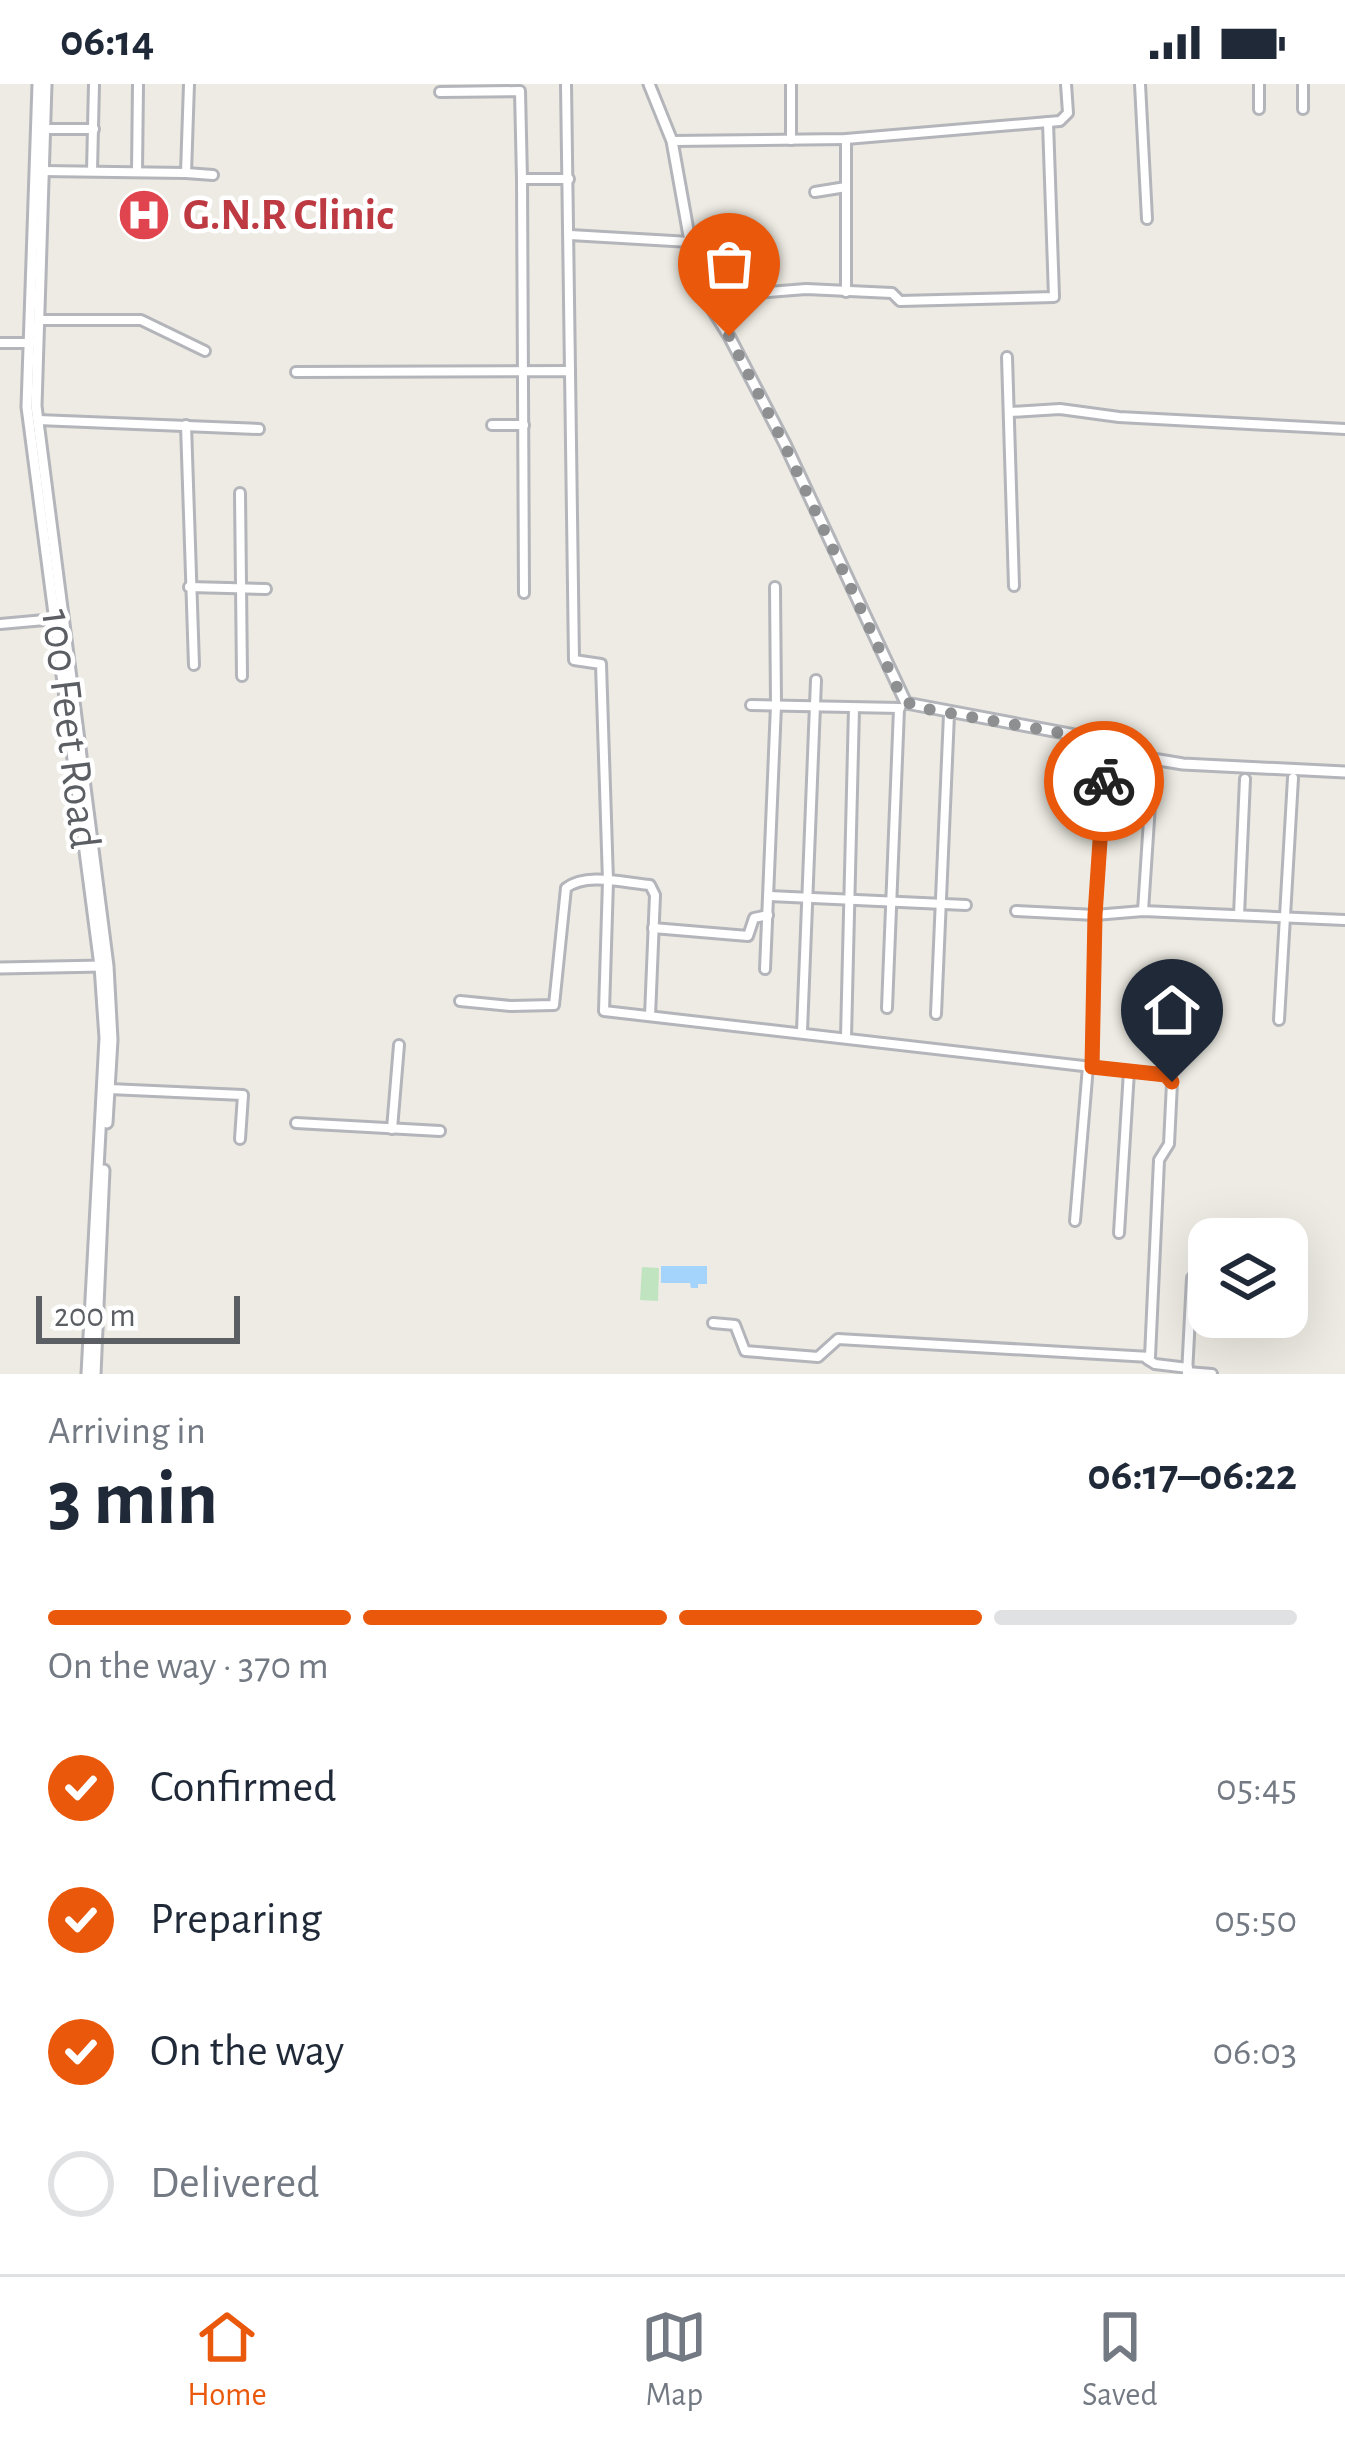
<!DOCTYPE html>
<html lang="en">
<head>
<meta charset="utf-8">
<style>
  :root { --surface:#fff; --page:#f6f6f7; --text:#1f2937; --muted:#747a83; --line:#e0e1e3; --accent:#ea580c }
  body { margin:0; font-family:"Alegreya Sans",sans-serif; background:var(--page); color:var(--text); height:100vh; display:flex; flex-direction:column; font-size:45px; white-space:nowrap }
  * { box-sizing:border-box; margin:0 }
  p { font-size:39px; color:var(--muted) }
  .icon { flex:none; width:66px; height:66px; fill:none; stroke:currentColor; stroke-width:2; stroke-linecap:round; stroke-linejoin:round }
  .map { position:relative; height:1290px; overflow:hidden }
  .details { display:flex; flex-direction:column; background:var(--surface); flex:1 }
  .details>* { flex:none }
  .buttons { position:absolute; left:1188px; top:1134px; display:grid; gap:24px }
  .buttons a { display:grid; place-items:center; width:120px; height:120px; border-radius:24px; background:var(--surface); box-shadow:0 12px 48px #0002; font-size:60px }
  .scale { position:absolute; left:36px; bottom:30px; width:204px; box-sizing:border-box; padding-left:12px; border:6px solid #5b5e63; border-top:0; font-size:33px; line-height:42px; white-space:nowrap; color:#5b5e63; -webkit-text-stroke:9px #fff; paint-order:stroke }
  .pin { position:absolute; display:grid; place-items:center; width:102px; height:102px; color:#fff; margin:-123px -51px; border-radius:50% 50% 50% 0; rotate:-45deg; box-shadow:0 0 12px #0007 }
  .pin .icon { rotate:45deg }
  .courier { position:absolute; display:grid; place-items:center; width:120px; height:120px; margin:-60px; border:9px solid #ea580c; border-radius:50%; background:#fff; color:#222; box-shadow:0 3px 15px #0007 }
  .overview em { font-style:normal; font-weight:700 }
  .overview div { display:flex; flex-direction:column-reverse }
  .overview { display:flex; align-items:center; justify-content:space-between; height:204px; padding:0 48px }
  h1 { font-size:78px; font-weight:700; line-height:90px }
  .bar { display:grid; grid-template-columns:repeat(4,1fr); gap:18px 12px; align-content:center; height:144px; padding:0 48px }
  .bar i { height:15px; border-radius:9px; background:var(--line) }
  .bar .selected { background:var(--accent) }
  .bar p { grid-column:span 4 }
  ol { padding:0 48px; list-style:none }
  li { display:flex; align-items:center; gap:36px; height:132px }
  li p { margin-inline-start:auto }
  li .icon { padding:12px; border-radius:50%; background:var(--accent); color:#fff; stroke-width:4 }
  li:last-child { color:var(--muted) }
  li i { width:66px; height:66px; border:6px solid var(--line); border-radius:50% }
  .status { display:flex; justify-content:space-between; align-items:center; height:84px; padding:0 60px; background:var(--surface); direction:ltr }
  .status svg { height:33px; fill:currentColor }
  .menu { display:flex; justify-content:space-around; align-items:center; height:168px; border-top:3px solid var(--line); background:var(--surface); font-size:33px; color:var(--muted) }
  .menu a { display:grid; justify-items:center; gap:6px }
  .menu .selected { color:var(--accent) }
  .map>svg:first-child { display:block }
  .green { fill:#c0e4c0 }
  .water { fill:#a4d4fb }
  .lines { fill:none; stroke-linecap:round; stroke-linejoin:round }
  .minor-casing { stroke:#b3b5ba; stroke-width:14 }
  .tertiary-casing { stroke:#b3b5ba; stroke-width:15 }
  .minor { stroke:#fff; stroke-width:8 }
  .tertiary { stroke:#fff; stroke-width:9 }
  .done { stroke:#8e8f90; stroke-width:12; stroke-dasharray:0 21.6 }
  .route { stroke:#ea580c; stroke-width:15 }
  .labels { text-anchor:middle; dominant-baseline:central; stroke-width:9; stroke-linejoin:round; paint-order:stroke }
  .health-label { font-size:45px; font-weight:bold; fill:#be3a42; stroke:#fff; text-anchor:start }
  .street-label { font-size:45px; fill:#5b5e63; stroke:#fff }
</style>
</head>
<body>
<div class="status"><b>06:14</b><svg viewBox="0 0 49 12"><path d="M0 12V9h3v3zM5 12V6h3v6zM10 12V3h3v9zM15 12V0h3v12zM26 1h20v11H26zM47 4h2v5h-2z"/></svg></div>
<div class="map">
<svg width="1345" height="1290" viewBox="0 0 1345 1290">
  <rect width="100%" height="100%" fill="#edebe3"/>
  <path class="green" d="M642,1183L659,1184L658,1217L640,1216Z"/>
  <path class="water" d="M661,1182H707V1200H698V1204H691L690,1199H661Z"/>
  <g class="lines">
    <g class="minor-casing">
      <g id="minor">
        <path d="M566,0L570,287"/>
        <path d="M1140,0L1147,135"/>
        <path d="M440,8L520,7L522,95"/>
        <path d="M1259,25V0"/>
        <path d="M1303,25V0"/>
        <path d="M44,45H94"/>
        <path d="M791,56V0"/>
        <path d="M672,57L846,55L1060,37L1068,29L1066,0"/>
        <path d="M42,87L186,89L189,0"/>
        <path d="M92,87L94,0"/>
        <path d="M137,88L138,0"/>
        <path d="M186,89L213,91"/>
        <path d="M815,108L846,103"/>
        <path d="M570,151L690,158"/>
        <path d="M846,208V55"/>
        <path d="M703,213L806,205L892,209L900,217L1054,213L1048,38"/>
        <path d="M39,236H141L205,267"/>
        <path d="M0,259H34"/>
        <path d="M1007,273L1014,502"/>
        <path d="M296,288L570,287L574,576L601,580L608,797L604,927L1092,983L1095,831L1107,657"/>
        <path d="M1010,328L1060,325L1119,333L1345,345"/>
        <path d="M38,336L259,345"/>
        <path d="M186,341L194,581"/>
        <path d="M492,341H524"/>
        <path d="M240,409L242,592"/>
        <path d="M189,503L266,505"/>
        <path d="M524,509L522,95H569"/>
        <path d="M0,540L56,535"/>
        <path d="M751,621L900,624"/>
        <path d="M769,812L966,821"/>
        <path d="M1016,827L1095,831L1143,827L1345,836"/>
        <path d="M1143,827L1153,675"/>
        <path d="M1239,831L1245,695"/>
        <path d="M653,844L748,852L754,834L768,831"/>
        <path d="M765,885L776,621L775,503"/>
        <path d="M460,917L511,922L554,921L566,804C586,788 625,799 650,801L655,811L650,932"/>
        <path d="M887,924L899,625"/>
        <path d="M936,930L949,630"/>
        <path d="M1279,936L1293,694"/>
        <path d="M802,947L816,596"/>
        <path d="M846,953L854,624"/>
        <path d="M109,1005L243,1011L240,1055"/>
        <path d="M296,1039L440,1047"/>
        <path d="M392,1045L399,961"/>
        <path d="M1075,1137L1088,982"/>
        <path d="M1119,1149L1129,987"/>
        <path d="M713,1239L735,1241L745,1267L818,1273L838,1255L1150,1273L1159,1076L1169,1060L1172,999L1166,991L1092,983"/>
        <path d="M1147,1275L1155,1280L1188,1284"/>
        <path d="M1187,1288L1212,1290"/>
        <path d="M1187,1290L1192,1194"/>
      </g>
    </g>
    <g class="tertiary-casing">
      <g id="tertiary">
        <path d="M38,0L27,323L100,882L105,954L87,1290"/>
        <path d="M46,0L36,322L108,882L112,956L107,1039"/>
        <path d="M649,0L672,57L698,202L729,252L785,360L906,619L1107,657L1153,675L1183,680L1345,688"/>
        <path d="M0,884L103,882"/>
        <path d="M95,1290L104,1086"/>
      </g>
    </g>
    <use href="#minor" class="minor"/>
    <use href="#tertiary" class="tertiary"/>
  </g>
  <g class="lines">
    <path class="done" d="M729,252L784,360L902,614L915,623L1107,657L1104,697"/>
    <path class="route" d="M1104,697L1095,831L1092,983L1166,991L1172,998"/>
  </g>
  <defs>
    <g id="hospital-disc" transform="scale(2.7)"><circle r="9.5" fill="#e0444e" stroke="#fff"/><path d="M-5-5h3v3.5h4V-5h3V5h-3V1.5h-4V5h-3Z" fill="#fff"/></g>
  </defs>
  <g fill-rule="evenodd">
    <use href="#hospital-disc" x="144" y="131"/>
  </g>
  <g class="labels">
    <g class="health-label">
      <text x="183" y="131">G.N.R Clinic</text>
    </g>
    <g class="street-label">
      <text transform="translate(70 645) rotate(83)">100 Feet Road</text>
    </g>
  </g>
</svg>
<div class="buttons">
<a><svg class="icon" aria-label="layers" viewBox="0 0 24 24"><path d="M12 4l9 5-9 5-9-5zM3 14l9 5 9-5"/></svg></a>
</div>
<div class="scale">200 m</div>
<div class="pin" style="left:729px;top:252px;background:#ea580c"><svg class="icon" aria-label="bag" viewBox="0 0 24 24"><path d="M5 8h14l-1 12H6zM9 8a3 3 0 0 1 6 0"/></svg></div>
<div class="pin" style="left:1172px;top:998px;background:#1f2937"><svg class="icon" aria-label="home" viewBox="0 0 24 24"><path d="M3 11l9-7 9 7M6 9v11h12V9"/></svg></div>
<div class="courier" style="left:1104px;top:697px"><svg class="icon" aria-label="bike" viewBox="0 0 24 24"><circle cx="6" cy="16" r="4"/><circle cx="18" cy="16" r="4"/><path d="M6 16l4-8h5l3 8M10 8l3 8H6M13 5h3"/></svg></div>
</div>
<section class="details">
<div class="overview"><div><h1>3 min</h1><p>Arriving in</p></div><em>06:17–06:22</em></div>
<div class="bar"><i class="selected"></i><i class="selected"></i><i class="selected"></i><i></i><p>On the way · 370 m</p></div>
<ol>
<li><svg class="icon" aria-label="check" viewBox="0 0 24 24"><path d="M5 12l5 5 9-10"/></svg>Confirmed<p>05:45</p></li>
<li><svg class="icon" aria-label="check" viewBox="0 0 24 24"><path d="M5 12l5 5 9-10"/></svg>Preparing<p>05:50</p></li>
<li><svg class="icon" aria-label="check" viewBox="0 0 24 24"><path d="M5 12l5 5 9-10"/></svg>On the way<p>06:03</p></li>
<li><i></i>Delivered</li>
</ol>
</section>
<nav class="menu">
<a class="selected"><svg class="icon" aria-label="home" viewBox="0 0 24 24"><path d="M3 11l9-7 9 7M6 9v11h12V9"/></svg>Home</a>
<a><svg class="icon" aria-label="map" viewBox="0 0 24 24"><path d="M3 6l6-2 6 2 6-2v14l-6 2-6-2-6 2zM9 4v14M15 6v14"/></svg>Map</a>
<a><svg class="icon" aria-label="saved" viewBox="0 0 24 24"><path d="M7 4h10v16l-5-4-5 4z"/></svg>Saved</a>
</nav>
</body>
</html>
